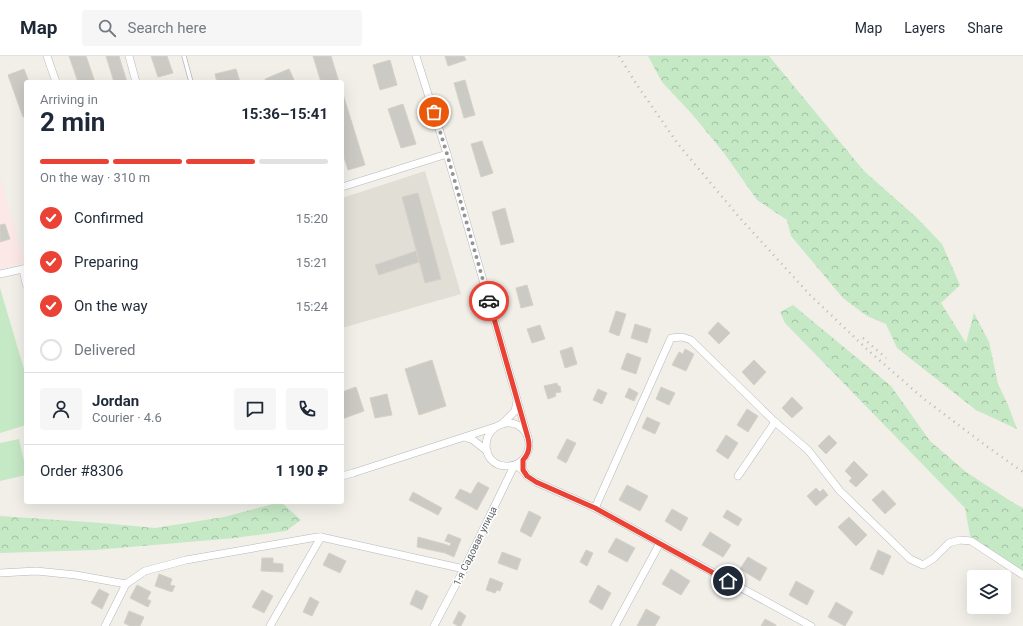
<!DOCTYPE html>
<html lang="en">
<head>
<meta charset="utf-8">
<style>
  :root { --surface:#fff; --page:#f6f6f7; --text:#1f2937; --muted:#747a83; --line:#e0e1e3; --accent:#ea4335 }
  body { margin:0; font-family:Roboto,sans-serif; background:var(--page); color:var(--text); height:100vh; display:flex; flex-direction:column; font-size:15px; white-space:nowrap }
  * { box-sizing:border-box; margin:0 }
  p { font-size:13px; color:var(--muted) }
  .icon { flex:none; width:22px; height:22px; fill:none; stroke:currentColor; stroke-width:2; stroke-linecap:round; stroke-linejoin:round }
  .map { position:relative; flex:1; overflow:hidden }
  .side { position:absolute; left:24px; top:24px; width:320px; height:424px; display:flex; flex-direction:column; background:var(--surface); border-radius:4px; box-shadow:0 4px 16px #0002 }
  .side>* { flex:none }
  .controls { position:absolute; left:967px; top:514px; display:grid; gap:8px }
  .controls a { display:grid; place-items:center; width:44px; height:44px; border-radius:4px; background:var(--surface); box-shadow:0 4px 16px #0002; font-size:20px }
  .pin { position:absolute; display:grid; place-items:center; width:34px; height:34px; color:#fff; margin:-17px; border:2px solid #fff; border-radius:50%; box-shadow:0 1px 4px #0007 }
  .courier { position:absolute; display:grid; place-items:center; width:40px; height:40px; margin:-20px; border:3px solid #ea4335; border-radius:50%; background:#fff; color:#222; box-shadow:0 1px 5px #0007 }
  .summary em { font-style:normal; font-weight:700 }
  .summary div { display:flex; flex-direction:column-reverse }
  .summary { display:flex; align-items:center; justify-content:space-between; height:68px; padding:0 16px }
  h1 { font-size:26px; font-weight:700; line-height:30px }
  .bar { display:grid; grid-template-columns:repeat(4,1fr); gap:6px 4px; align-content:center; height:48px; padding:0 16px }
  .bar i { height:5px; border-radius:3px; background:var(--line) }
  .bar .active { background:var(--accent) }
  .bar p { grid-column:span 4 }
  .line { display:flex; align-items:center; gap:10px; padding:0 16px; border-top:1px solid var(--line) }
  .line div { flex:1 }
  .round { display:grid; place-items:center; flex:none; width:42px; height:42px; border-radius:4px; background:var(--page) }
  ol { padding:0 16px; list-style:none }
  li { display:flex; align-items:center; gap:12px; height:44px }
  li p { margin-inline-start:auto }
  li .icon { padding:4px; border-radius:50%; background:var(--accent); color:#fff; stroke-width:4 }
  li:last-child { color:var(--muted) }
  li i { width:22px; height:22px; border:2px solid var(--line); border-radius:50% }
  header { display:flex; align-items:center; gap:24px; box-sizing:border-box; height:56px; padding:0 20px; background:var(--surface); border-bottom:1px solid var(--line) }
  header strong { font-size:19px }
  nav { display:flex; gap:22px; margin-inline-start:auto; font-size:14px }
  .search { width:280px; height:36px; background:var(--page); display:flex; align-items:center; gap:10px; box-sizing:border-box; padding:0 14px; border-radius:4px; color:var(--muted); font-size:15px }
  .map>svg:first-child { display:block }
  .education { fill:#e1ded6 }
  .medical { fill:#fce8e6 }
  .forest { fill:url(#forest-crowns) }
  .pitch { fill:#c5e8c5 }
  .building { fill:#cccac5; stroke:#d6d1c6 }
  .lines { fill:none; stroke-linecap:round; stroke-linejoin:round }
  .lane-casing { stroke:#b5b8bc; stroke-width:5 }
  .street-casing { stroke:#b5b8bc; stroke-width:8 }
  .lane { stroke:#fff; stroke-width:3.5 }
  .street { stroke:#fff; stroke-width:7 }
  .rail { stroke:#b6b7b8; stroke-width:2.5; stroke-dasharray:1 5; stroke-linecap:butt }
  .done { stroke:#929495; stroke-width:4; stroke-dasharray:0 7.2 }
  .route { stroke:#ea4335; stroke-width:5 }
  .labels { text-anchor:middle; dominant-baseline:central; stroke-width:3; stroke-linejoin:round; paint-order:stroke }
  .street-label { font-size:10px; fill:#5f6368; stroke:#fff }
</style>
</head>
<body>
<header>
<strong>Map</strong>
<div class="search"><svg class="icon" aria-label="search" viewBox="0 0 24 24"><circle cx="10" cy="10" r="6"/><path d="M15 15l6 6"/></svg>Search here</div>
<nav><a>Map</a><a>Layers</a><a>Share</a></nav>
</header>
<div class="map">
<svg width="1023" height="570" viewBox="0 0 1023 570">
  <defs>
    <pattern id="forest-crowns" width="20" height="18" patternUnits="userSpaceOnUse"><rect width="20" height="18" fill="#c5e8c5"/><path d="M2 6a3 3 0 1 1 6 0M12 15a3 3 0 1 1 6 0" fill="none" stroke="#a3c0a4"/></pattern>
  </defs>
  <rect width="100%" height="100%" fill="#f1efe8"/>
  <path class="education" d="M425,115L461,238L342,272V142Z"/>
  <path class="medical" d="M0,120L25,207L0,213Z"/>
  <g class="forest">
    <path d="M648,0H769L864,115L916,161L942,188L960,229L941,247L966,287L974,257L989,286L998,328L1008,349L1017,373L976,354L897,292L886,268L867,260L843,242L791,180L787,164L757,144L724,97L692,58L662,26Z"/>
    <path d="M793,249L891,330L930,385L966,416L1012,446L1023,452V519L971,485L965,452L785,267L780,256Z"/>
    <path d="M281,446L301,464L286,475L235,482L95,494L0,497V460L102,467L155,472L224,461Z"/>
  </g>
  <g class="pitch">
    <path d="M0,232L26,320V369L0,377Z"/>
    <path d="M19,383L26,414V419L0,425V387Z"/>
  </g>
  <g class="building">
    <path d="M69,0H86L95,26H78Z"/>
    <path d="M106,0H119L127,26H114Z"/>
    <path d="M151,0H167L173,17L158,21Z"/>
    <path d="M313,0H331L339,26H321Z"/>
    <path d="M445,0H464L466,4L448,10Z"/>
    <path d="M390,4L397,29L380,34L373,9Z"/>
    <path d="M24,13L29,26H26V60L23,61L8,19Z"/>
    <path d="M236,13L240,26H217L215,18Z"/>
    <path d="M289,13L295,26H266L265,23Z"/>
    <path d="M465,24L475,59L464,62L454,27Z"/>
    <path d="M342,35L365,109L348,114L342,95Z"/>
    <path d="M403,48L416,88L401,92L388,53Z"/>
    <path d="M482,85L493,117L481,121L471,88Z"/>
    <path d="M418,137L441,223L425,227L402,141Z"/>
    <path d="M505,152L514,186L501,189L492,156Z"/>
    <path d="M5,168L10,183L0,186V169Z"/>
    <path d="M416,195L419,206L379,219L375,209Z"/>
    <path d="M527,229L533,249L521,252L516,232Z"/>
    <path d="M616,255L626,258L619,280L609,276Z"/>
    <path d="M718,266L730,277L719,288L708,277Z"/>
    <path d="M635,268L651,273L647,287L631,282Z"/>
    <path d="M540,269L545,283L532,287L527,273Z"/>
    <path d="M572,291L577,308L565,312L560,295Z"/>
    <path d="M685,293L694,298L686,315L672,309L679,296L683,298Z"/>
    <path d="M627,297L641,302L636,318L621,313Z"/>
    <path d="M432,304L446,350L419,359L405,313Z"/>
    <path d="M754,304L766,316L754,329L742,316Z"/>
    <path d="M557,327L558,330H560L561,336L555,337L556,340L548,343L544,330Z"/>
    <path d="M356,331L364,355L342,363V336Z"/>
    <path d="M661,331L675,337L669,349L656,343Z"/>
    <path d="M629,332L638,337L634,345L625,341Z"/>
    <path d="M598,333L607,337L602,348L593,344Z"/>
    <path d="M387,338L392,359L375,362L370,342Z"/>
    <path d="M792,341L803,352L792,362L782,352Z"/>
    <path d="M747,353L758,360L748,376L737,369Z"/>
    <path d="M647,361L660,367L655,378L642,372Z"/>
    <path d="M726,379L738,387L728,403L716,395Z"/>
    <path d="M829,379L837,387L826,398L818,390Z"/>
    <path d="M567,383L576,387L566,407L557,402Z"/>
    <path d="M854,405L868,419L856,431L849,425L852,422L845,415Z"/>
    <path d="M478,426L489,432L477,454L455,442L460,433L471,438Z"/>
    <path d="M627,429L648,440L640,455L619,444Z"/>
    <path d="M816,432L820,436L823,433L828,439L816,450L807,440Z"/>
    <path d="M883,434L896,448L885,458L872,444Z"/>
    <path d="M413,436L442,452L438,459L409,444Z"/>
    <path d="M672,453L688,462L681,475L665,465Z"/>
    <path d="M727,454L742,463L738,470L723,461Z"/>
    <path d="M529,455L541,461L531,481L520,475Z"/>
    <path d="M849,461L867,479L856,490L838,471Z"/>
    <path d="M710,476L731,489L723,501L702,489Z"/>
    <path d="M448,478L461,483L454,501L445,497L417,491L418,481L444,488L450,490L451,487L445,485Z"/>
    <path d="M616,482L635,492L627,506L608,496Z"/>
    <path d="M586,494L593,497L587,510L580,506Z"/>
    <path d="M878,494L891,500L883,519L870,513Z"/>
    <path d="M502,496L521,503L517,514L498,507Z"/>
    <path d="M329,497L346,505L340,517L323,509Z"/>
    <path d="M748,501L767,512L760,525L740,513Z"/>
    <path d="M262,502H273V507L283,508V516L261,515Z"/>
    <path d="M671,513L690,525L681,539L662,528Z"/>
    <path d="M159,518L172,523L170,529L175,530L172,536L155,530Z"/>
    <path d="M490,522L503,527L500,535L497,534L495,537L486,534Z"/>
    <path d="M796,525L814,535L807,549L789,539Z"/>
    <path d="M137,529L151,536L147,543L151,545L148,551L130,542Z"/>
    <path d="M598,529L611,537L602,554L589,546Z"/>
    <path d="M99,533L109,538L102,553L91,547Z"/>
    <path d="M262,534L273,540L264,557L252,551Z"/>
    <path d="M416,534L428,540L422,554L410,548Z"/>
    <path d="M310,541L319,546L312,560L303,556Z"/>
    <path d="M836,546L853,556L845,570L828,561Z"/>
    <path d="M646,553L660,561L655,570H637Z"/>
    <path d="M129,555L144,561L140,570H130L124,567Z"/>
    <path d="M459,555L466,560L461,570H458L453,567Z"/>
    <path d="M765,563L776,569V570H761Z"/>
  </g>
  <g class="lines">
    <g class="lane-casing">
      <path id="lane" d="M184,0L191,26"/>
    </g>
    <g class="street-casing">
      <g id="street">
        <path d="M47,0L56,26"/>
        <path d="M129,0L136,26"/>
        <path d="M416,0L447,98L528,382"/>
        <path d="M342,131L447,98"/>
        <path d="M26,212L23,213L26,228"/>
        <path d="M0,218L23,213"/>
        <path d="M506,367C509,367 513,367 515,368C538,377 531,411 506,410C481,410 478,372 506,367Z"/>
        <path d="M502,368L515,355L517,345"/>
        <path d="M465,381L473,384L487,395"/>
        <path d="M523,404V414L527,420L536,426L595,452L811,570"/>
        <path d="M342,420L353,417L495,371"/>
        <path d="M738,420L775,366"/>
        <path d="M595,452L671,282L682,281L691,284L775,366L808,394L840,435L910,503L923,509L934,502L949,487L960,484L971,485L1023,519"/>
        <path d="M0,517L36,515L76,519L126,528"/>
        <path d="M105,570L126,528L145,515L186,504L317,481H321L464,513"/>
        <path d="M270,570L321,481"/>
        <path d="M434,570L464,513L514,410L520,412L524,416"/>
        <path d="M615,570L660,487"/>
      </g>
    </g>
    <use href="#lane" class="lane"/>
    <use href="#street" class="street"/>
    <g class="rail">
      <path d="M619,0L637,29L678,88L739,161L811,240L870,296L924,343L985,389L1023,416"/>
      <path d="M863,282L886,302"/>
    </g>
  </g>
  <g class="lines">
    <path class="done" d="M434,56L447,98L489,245"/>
    <path class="route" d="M489,245L528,382C530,390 529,398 523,404V414L527,420L536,426L595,452L728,525"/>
  </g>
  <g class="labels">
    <g class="street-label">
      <text transform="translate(475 490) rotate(-64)">1-я Садовая улица</text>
    </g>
  </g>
</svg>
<div class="controls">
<a><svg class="icon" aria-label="layers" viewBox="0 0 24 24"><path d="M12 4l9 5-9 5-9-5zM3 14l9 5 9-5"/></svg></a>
</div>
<div class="pin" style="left:434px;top:56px;background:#ea580c"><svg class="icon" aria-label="bag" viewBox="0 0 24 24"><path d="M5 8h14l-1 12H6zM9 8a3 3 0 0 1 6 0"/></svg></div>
<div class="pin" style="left:728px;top:525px;background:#1f2937"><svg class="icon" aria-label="home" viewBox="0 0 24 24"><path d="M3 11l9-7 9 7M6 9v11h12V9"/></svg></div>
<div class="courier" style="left:489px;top:245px"><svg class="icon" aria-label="car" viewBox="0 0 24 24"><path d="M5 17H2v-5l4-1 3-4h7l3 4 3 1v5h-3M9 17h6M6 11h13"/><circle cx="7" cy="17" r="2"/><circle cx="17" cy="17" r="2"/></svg></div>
<section class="side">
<div class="summary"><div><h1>2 min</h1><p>Arriving in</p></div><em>15:36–15:41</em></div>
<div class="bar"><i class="active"></i><i class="active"></i><i class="active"></i><i></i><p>On the way · 310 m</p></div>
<ol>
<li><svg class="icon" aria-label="check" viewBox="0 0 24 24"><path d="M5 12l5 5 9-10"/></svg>Confirmed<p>15:20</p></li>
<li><svg class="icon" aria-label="check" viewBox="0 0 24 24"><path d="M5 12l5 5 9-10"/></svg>Preparing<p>15:21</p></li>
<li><svg class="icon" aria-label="check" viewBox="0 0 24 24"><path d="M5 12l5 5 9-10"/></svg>On the way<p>15:24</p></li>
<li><i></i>Delivered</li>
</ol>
<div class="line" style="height:72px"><a class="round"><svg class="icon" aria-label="person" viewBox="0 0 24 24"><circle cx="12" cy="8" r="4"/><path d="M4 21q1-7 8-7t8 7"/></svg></a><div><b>Jordan</b><p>Courier · 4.6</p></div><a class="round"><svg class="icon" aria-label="chat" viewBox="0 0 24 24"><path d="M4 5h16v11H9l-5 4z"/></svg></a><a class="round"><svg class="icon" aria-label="phone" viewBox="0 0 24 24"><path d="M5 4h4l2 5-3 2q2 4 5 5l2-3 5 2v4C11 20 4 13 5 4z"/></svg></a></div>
<div class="line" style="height:52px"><div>Order #8306</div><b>1 190 ₽</b></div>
</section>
</div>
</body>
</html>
